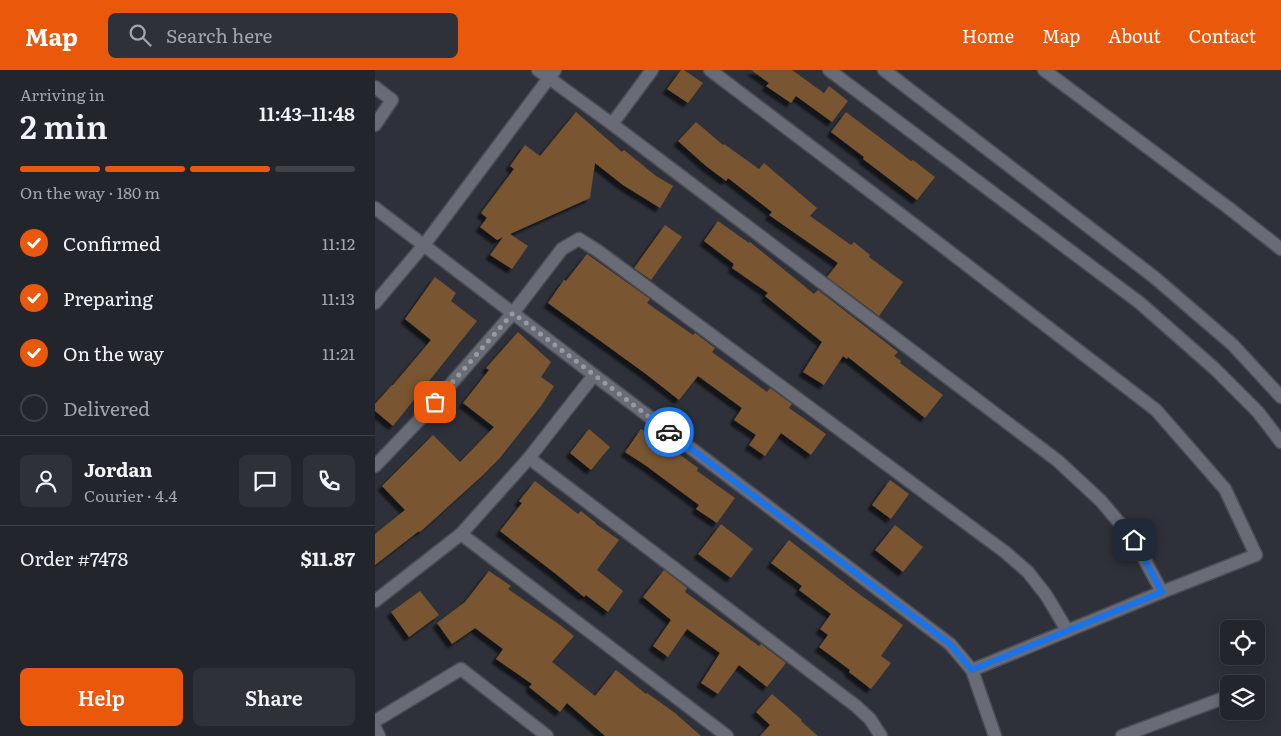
<!DOCTYPE html>
<html lang="en">
<head>
<meta charset="utf-8">
<style>
  :root { --surface:#22252c; --page:#2e3138; --text:#f1f3f6; --muted:#a2a5a9; --line:#3f4248; --accent:#ea580c }
  body { margin:0; font-family:Literata,serif; background:var(--page); color:var(--text); height:100vh; display:flex; flex-direction:column; font-size:19px; white-space:nowrap }
  * { box-sizing:border-box; margin:0 }
  p { font-size:16px; color:var(--muted) }
  .icon { flex:none; width:28px; height:28px; fill:none; stroke:currentColor; stroke-width:2; stroke-linecap:round; stroke-linejoin:round }
  .map { position:relative; flex:1; overflow:hidden }
  .drawer { display:flex; flex-direction:column; background:var(--surface); width:375px }
  .drawer>* { flex:none }
  .controls { position:absolute; left:845px; top:550px; display:grid; gap:10px }
  .controls a { display:grid; place-items:center; width:45px; height:45px; border-radius:8px; background:var(--surface); box-shadow:0 2px 12px #0003,0 0 0 1px var(--line); font-size:25px }
  .pin { position:absolute; display:grid; place-items:center; width:42px; height:42px; color:#fff; margin:-21px; border-radius:10px; box-shadow:0 2px 8px #0006 }
  .courier { position:absolute; display:grid; place-items:center; width:50px; height:50px; margin:-25px; border:4px solid #1a73e8; border-radius:50%; background:#fff; color:#222; box-shadow:0 1px 6px #0007 }
  .overview em { font-style:normal; font-weight:600 }
  .overview div { display:flex; flex-direction:column-reverse }
  .overview { display:flex; align-items:center; justify-content:space-between; height:85px; padding:0 20px }
  h1 { font-size:32px; font-weight:600; line-height:38px }
  .bar { display:grid; grid-template-columns:repeat(4,1fr); gap:8px 5px; align-content:center; height:60px; padding:0 20px }
  .bar i { height:6px; border-radius:4px; background:var(--line) }
  .bar .current { background:var(--accent) }
  .bar p { grid-column:span 4 }
  .line { display:flex; align-items:center; gap:12px; padding:0 20px; border-top:1px solid var(--line) }
  .line div { flex:1 }
  .round { display:grid; place-items:center; flex:none; width:52px; height:52px; border-radius:8px; background:var(--page) }
  ol { padding:0 20px; list-style:none }
  li { display:flex; align-items:center; gap:15px; height:55px }
  li p { margin-inline-start:auto }
  li .icon { padding:5px; border-radius:50%; background:var(--accent); color:#fff; stroke-width:4 }
  li:last-child { color:var(--muted) }
  li i { width:28px; height:28px; border:2px solid var(--line); border-radius:50% }
  .cta { display:flex; gap:10px; margin-top:auto; padding:10px 20px }
  .cta a { flex:1; height:58px; border-radius:8px; background:var(--accent); color:#fff; font-size:20px; font-weight:600; line-height:58px; text-align:center }
  .cta a+a { background:var(--page); color:var(--text) }
  header { display:flex; align-items:center; gap:30px; box-sizing:border-box; height:70px; padding:0 25px; background:var(--accent); color:#fff }
  header strong { font-size:24px }
  nav { display:flex; gap:28px; margin-inline-start:auto; font-size:18px }
  .search { width:350px; height:45px; background:var(--page); display:flex; align-items:center; gap:12px; box-sizing:border-box; padding:0 18px; border-radius:8px; color:var(--muted); font-size:19px }
  main { display:flex; flex:1; min-height:0 }
  .map>svg:first-child { display:block }
  .building { fill:#795531; filter:url(#shadow) }
  .lines { fill:none; stroke-linecap:round; stroke-linejoin:round }
  .street-casing { stroke:#4a4d55; stroke-width:15 }
  .street { stroke:#696c76; stroke-width:12 }
  .done { stroke:#989aa1; stroke-width:5; stroke-dasharray:0 9 }
  .route { stroke:#1a73e8; stroke-width:6 }
</style>
</head>
<body>
<header>
<strong>Map</strong>
<div class="search"><svg class="icon" aria-label="search" viewBox="0 0 24 24"><circle cx="10" cy="10" r="6"/><path d="M15 15l6 6"/></svg>Search here</div>
<nav><a>Home</a><a>Map</a><a>About</a><a>Contact</a></nav>
</header>
<main>
<section class="drawer">
<div class="overview"><div><h1>2 min</h1><p>Arriving in</p></div><em>11:43–11:48</em></div>
<div class="bar"><i class="current"></i><i class="current"></i><i class="current"></i><i></i><p>On the way · 180 m</p></div>
<ol>
<li><svg class="icon" aria-label="check" viewBox="0 0 24 24"><path d="M5 12l5 5 9-10"/></svg>Confirmed<p>11:12</p></li>
<li><svg class="icon" aria-label="check" viewBox="0 0 24 24"><path d="M5 12l5 5 9-10"/></svg>Preparing<p>11:13</p></li>
<li><svg class="icon" aria-label="check" viewBox="0 0 24 24"><path d="M5 12l5 5 9-10"/></svg>On the way<p>11:21</p></li>
<li><i></i>Delivered</li>
</ol>
<div class="line" style="height:90px"><a class="round"><svg class="icon" aria-label="person" viewBox="0 0 24 24"><circle cx="12" cy="8" r="4"/><path d="M4 21q1-7 8-7t8 7"/></svg></a><div><b>Jordan</b><p>Courier · 4.4</p></div><a class="round"><svg class="icon" aria-label="chat" viewBox="0 0 24 24"><path d="M4 5h16v11H9l-5 4z"/></svg></a><a class="round"><svg class="icon" aria-label="phone" viewBox="0 0 24 24"><path d="M5 4h4l2 5-3 2q2 4 5 5l2-3 5 2v4C11 20 4 13 5 4z"/></svg></a></div>
<div class="line" style="height:65px"><div>Order #7478</div><b>$11.87</b></div>
<div class="cta"><a>Help</a><a>Share</a></div>
</section>
<div class="map">
<svg width="906" height="666" viewBox="0 0 906 666">
  <defs>
    <filter id="shadow"><feDropShadow dx="-4.5" dy="4.5" stdDeviation="1" flood-color="#0009"/></filter>
  </defs>
  <rect width="100%" height="100%" fill="#2e313a"/>
  <g class="building">
    <path d="M306,0H309L328,13L313,33L292,19Z"/>
    <path d="M376,0H417L449,23L454,16L473,31L457,52L421,26L416,33L391,16L394,13Z"/>
    <path d="M201,42L247,82L249,80L281,106L298,116L285,138L248,115L220,93L215,128L135,164L153,176L137,199L115,185L128,167L122,170L105,157L112,148L106,143L139,99L135,96L150,75L165,86Z"/>
    <path d="M471,42L536,91L538,90L560,107L542,130L488,89L489,87L456,62Z"/>
    <path d="M321,52L348,75L349,74L384,99L389,93L442,138L435,146L476,175L479,172L495,185L494,187L528,212L504,246L452,207L463,193L394,145L397,142L353,108L351,111L331,96L303,71Z"/>
    <path d="M343,151L374,173L375,172L439,224L443,220L523,282L519,286L526,291L525,293L568,325L550,348L473,287L472,289L468,286L449,315L428,302L447,272L390,226L393,223L357,198L359,194L329,171Z"/>
    <path d="M290,155L307,167L276,210L259,198Z"/>
    <path d="M212,184L275,229L272,233L318,265L320,263L340,278L337,282L392,322L395,318L417,334L414,338L451,364L436,385L406,363L390,386L374,375L381,365L359,350L367,338L323,306L304,330L271,304L173,233L189,210L191,211Z"/>
    <path d="M60,207L81,223L76,231L102,251L18,356L0,341V334L17,315H18L56,270L30,249Z"/>
    <path d="M143,262L176,292L166,307L179,316L166,336L124,389L108,405L45,462L44,461L0,495V464L30,440L7,416L58,365L85,392L119,357L88,333L114,300L111,298Z"/>
    <path d="M214,359L235,377L216,400L195,383Z"/>
    <path d="M266,359L296,378L323,398L322,401L360,428L342,453L321,439L324,435L270,395L250,382Z"/>
    <path d="M515,410L534,424L516,449L497,435Z"/>
    <path d="M160,411L203,444L206,441L221,453V454L244,470L222,500L248,521L233,542L211,525L209,527L181,504L125,461L147,433L144,431Z"/>
    <path d="M346,454L378,479L356,508L323,484Z"/>
    <path d="M520,455L548,477L528,502L500,480Z"/>
    <path d="M414,470L484,524L528,555L506,586L516,593L496,619L474,602L475,600L444,577L453,565L445,559L456,544L424,520L427,516L396,493Z"/>
    <path d="M289,500L312,518L310,522L384,576L386,574L411,593L392,617L364,595L343,624L326,613L345,583L312,559L293,587L278,576L296,550L268,527Z"/>
    <path d="M114,501L136,516L133,519L185,555L199,566L177,592L220,626L241,600L271,624L272,623L300,643L326,666H230L192,633L185,642L154,617L157,614L121,589L128,579L100,558L77,574L62,553L90,532Z"/>
    <path d="M45,521L64,545L34,567L16,542Z"/>
    <path d="M397,624L427,650L426,651L443,666H385L395,655L381,642Z"/>
  </g>
  <g class="lines">
    <g class="street-casing">
      <g id="street">
        <path d="M163,0L237,54L683,391L726,431L759,470L787,522"/>
        <path d="M335,0L554,166L781,340L850,419L881,485L787,522L597,600"/>
        <path d="M454,0L765,233L840,299L883,342L906,372"/>
        <path d="M509,0L779,207L858,275L906,327"/>
        <path d="M669,0L855,139L906,179"/>
        <path d="M0,17L17,30L0,55"/>
        <path d="M237,54L277,0"/>
        <path d="M0,138L219,305L575,574L597,600L620,666"/>
        <path d="M0,233L49,175L180,0"/>
        <path d="M154,388L481,636L495,649L506,666"/>
        <path d="M0,396L47,347L138,243L187,179L204,169L223,181L630,482L653,502L671,525L692,560"/>
        <path d="M86,464L352,666"/>
        <path d="M0,531L86,464L154,388L219,305"/>
        <path d="M0,651L86,599L172,666"/>
        <path d="M0,658L4,666"/>
        <path d="M747,666L854,626"/>
      </g>
    </g>
    <use href="#street" class="street"/>
  </g>
  <g class="lines">
    <path class="done" d="M60,332L138,243L294,362"/>
    <path class="route" d="M294,362L575,574L597,600L787,522L759,470"/>
  </g>
</svg>
<div class="controls">
<a><svg class="icon" aria-label="locate" viewBox="0 0 24 24"><circle cx="12" cy="12" r="6"/><path d="M12 2v4M12 18v4M2 12h4M18 12h4"/></svg></a>
<a><svg class="icon" aria-label="layers" viewBox="0 0 24 24"><path d="M12 4l9 5-9 5-9-5zM3 14l9 5 9-5"/></svg></a>
</div>
<div class="pin" style="left:60px;top:332px;background:#ea580c"><svg class="icon" aria-label="bag" viewBox="0 0 24 24"><path d="M5 8h14l-1 12H6zM9 8a3 3 0 0 1 6 0"/></svg></div>
<div class="pin" style="left:759px;top:470px;background:#1f2937"><svg class="icon" aria-label="home" viewBox="0 0 24 24"><path d="M3 11l9-7 9 7M6 9v11h12V9"/></svg></div>
<div class="courier" style="left:294px;top:362px"><svg class="icon" aria-label="car" viewBox="0 0 24 24"><path d="M5 17H2v-5l4-1 3-4h7l3 4 3 1v5h-3M9 17h6M6 11h13"/><circle cx="7" cy="17" r="2"/><circle cx="17" cy="17" r="2"/></svg></div>
</div>
</main>
</body>
</html>
